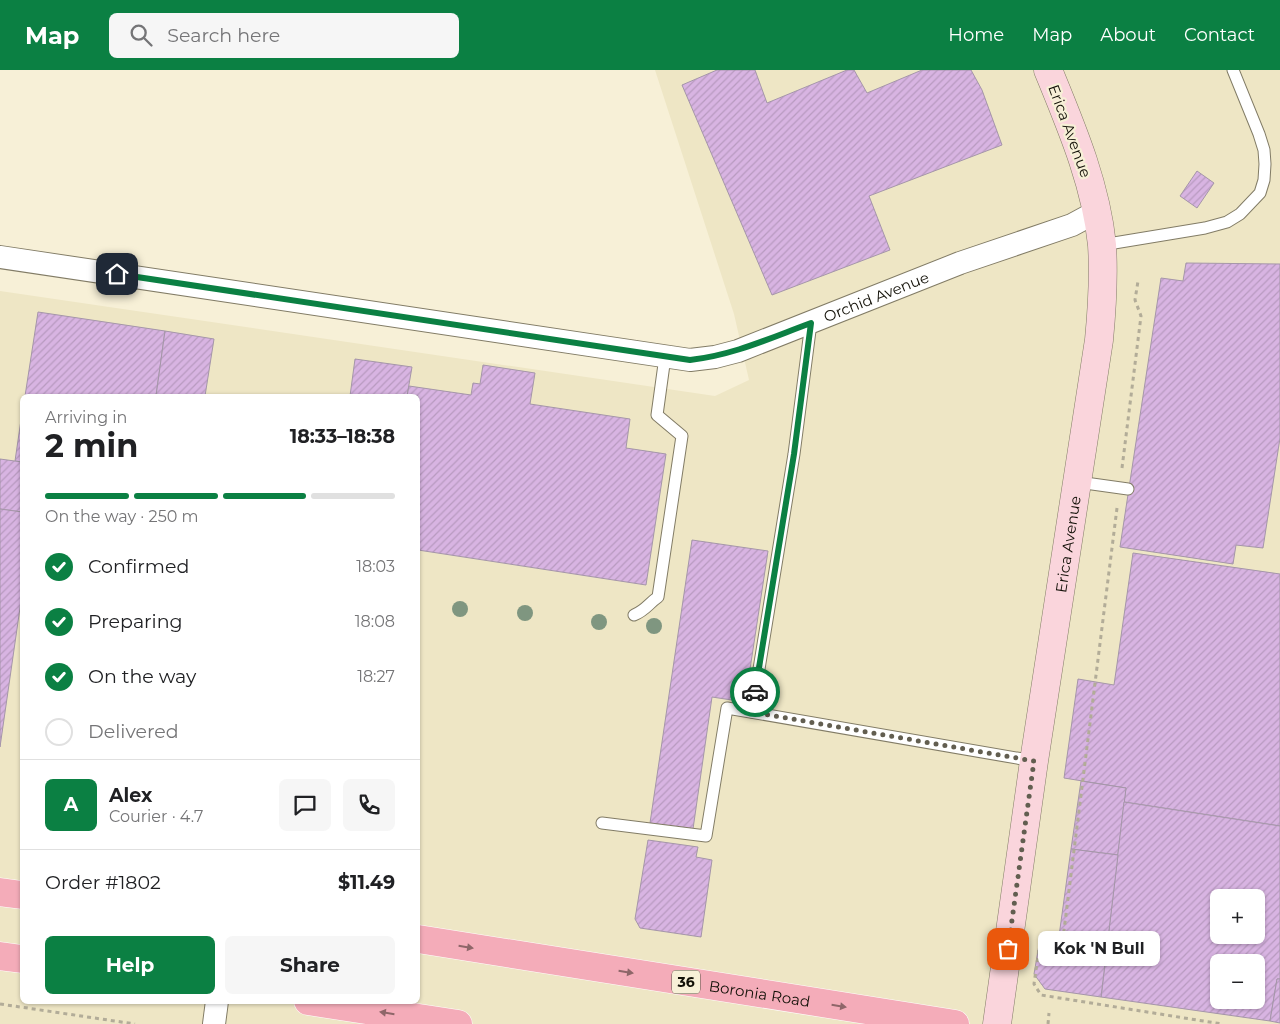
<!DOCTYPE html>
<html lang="en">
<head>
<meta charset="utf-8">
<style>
  :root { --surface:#fff; --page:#f6f6f6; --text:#202124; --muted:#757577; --line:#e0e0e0; --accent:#0b8043 }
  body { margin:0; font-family:Montserrat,sans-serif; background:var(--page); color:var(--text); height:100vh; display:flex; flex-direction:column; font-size:19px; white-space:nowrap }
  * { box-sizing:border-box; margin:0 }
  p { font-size:16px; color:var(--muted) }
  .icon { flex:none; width:28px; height:28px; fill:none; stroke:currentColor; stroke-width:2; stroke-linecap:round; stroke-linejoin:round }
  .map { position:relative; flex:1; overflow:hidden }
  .side { position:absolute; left:20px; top:324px; width:400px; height:610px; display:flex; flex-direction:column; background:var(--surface); border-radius:8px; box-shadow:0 1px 4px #0004 }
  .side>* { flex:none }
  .tools { position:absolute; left:1210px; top:819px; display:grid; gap:10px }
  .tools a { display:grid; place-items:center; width:55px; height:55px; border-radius:8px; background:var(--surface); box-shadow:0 1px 4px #0004; font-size:25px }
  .pin { position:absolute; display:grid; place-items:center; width:42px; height:42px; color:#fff; margin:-21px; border-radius:10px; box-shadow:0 2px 8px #0006 }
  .courier { position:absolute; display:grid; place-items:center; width:50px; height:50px; margin:-25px; border:4px solid #0b8043; border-radius:50%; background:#fff; color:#222; box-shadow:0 1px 6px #0007 }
  .bubble { position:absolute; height:35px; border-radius:8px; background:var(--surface); box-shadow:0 1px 4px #0004; font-size:16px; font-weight:700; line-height:35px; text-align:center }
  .summary em { font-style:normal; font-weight:700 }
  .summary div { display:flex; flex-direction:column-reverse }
  .summary { display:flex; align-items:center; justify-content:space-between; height:85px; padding:0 25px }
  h1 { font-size:32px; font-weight:700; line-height:38px }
  .bar { display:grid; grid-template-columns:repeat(4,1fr); gap:8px 5px; align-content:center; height:60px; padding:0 25px }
  .bar i { height:6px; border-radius:4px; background:var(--line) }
  .bar .selected { background:var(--accent) }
  .bar p { grid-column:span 4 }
  .line { display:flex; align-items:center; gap:12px; padding:0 25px; border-top:1px solid var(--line) }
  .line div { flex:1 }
  .round { display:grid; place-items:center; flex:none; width:52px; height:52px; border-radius:8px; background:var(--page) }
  ol { padding:0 25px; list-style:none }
  li { display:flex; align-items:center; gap:15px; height:55px }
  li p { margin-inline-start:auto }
  li .icon { padding:5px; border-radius:50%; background:var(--accent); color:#fff; stroke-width:4 }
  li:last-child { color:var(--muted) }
  li i { width:28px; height:28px; border:2px solid var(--line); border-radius:50% }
  .action { display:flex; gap:10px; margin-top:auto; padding:10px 25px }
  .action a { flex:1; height:58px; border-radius:8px; background:var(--accent); color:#fff; font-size:20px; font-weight:700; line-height:58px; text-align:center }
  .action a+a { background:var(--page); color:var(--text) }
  header { display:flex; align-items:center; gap:30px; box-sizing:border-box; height:70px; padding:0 25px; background:var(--accent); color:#fff }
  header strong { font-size:24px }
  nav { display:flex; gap:28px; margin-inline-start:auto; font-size:18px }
  .search { width:350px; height:45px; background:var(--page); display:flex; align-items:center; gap:12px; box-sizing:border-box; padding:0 18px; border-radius:8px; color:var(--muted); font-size:19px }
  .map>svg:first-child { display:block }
  .built { fill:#eee6c5; fill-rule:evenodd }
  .building { fill:url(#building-hatch); stroke:#a596a9; fill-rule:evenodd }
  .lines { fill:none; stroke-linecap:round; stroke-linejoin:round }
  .lane-casing { stroke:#827c66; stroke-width:13 }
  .street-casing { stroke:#827c66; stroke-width:24 }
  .secondary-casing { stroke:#827c66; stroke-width:29 }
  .primary-casing { stroke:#fff; stroke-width:29 }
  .path { stroke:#b2ac98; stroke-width:3; stroke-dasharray:4 4; stroke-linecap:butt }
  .lane { stroke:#fff; stroke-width:11 }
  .street { stroke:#fff; stroke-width:22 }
  .secondary { stroke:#fad5dc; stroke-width:28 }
  .primary { stroke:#f4acb9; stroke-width:28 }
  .tree { fill:#7f9680 }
  .oneway { fill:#8e6669 }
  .done { stroke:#625e50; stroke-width:5; stroke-dasharray:0 9 }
  .route { stroke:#0b8043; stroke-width:6 }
  .labels { text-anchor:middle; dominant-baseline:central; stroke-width:4.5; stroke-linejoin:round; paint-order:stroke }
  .shield { fill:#f7f0d7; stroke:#575345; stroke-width:1 }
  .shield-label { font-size:14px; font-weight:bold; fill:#121007 }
  .street-label { font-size:15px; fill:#121007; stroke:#f7f0d7 }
</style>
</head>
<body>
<header>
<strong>Map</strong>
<div class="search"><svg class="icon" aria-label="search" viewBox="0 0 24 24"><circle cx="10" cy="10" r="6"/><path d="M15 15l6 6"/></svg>Search here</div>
<nav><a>Home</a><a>Map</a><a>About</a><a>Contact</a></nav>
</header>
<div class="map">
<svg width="1280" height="954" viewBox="0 0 1280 954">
  <defs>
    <pattern id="building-hatch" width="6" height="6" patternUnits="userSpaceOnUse" patternTransform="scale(1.25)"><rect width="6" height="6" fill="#d8b4e2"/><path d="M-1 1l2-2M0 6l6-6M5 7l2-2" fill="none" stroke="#b89ac0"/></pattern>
  </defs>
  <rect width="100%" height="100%" fill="#f7f0d7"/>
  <path class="built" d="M655,0H1280V954H0V221L715,326L749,310L734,244ZM22,326H418V931H22ZM1219,828H1256V865H1219ZM1219,892H1256V930H1219Z"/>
  <g class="building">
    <path d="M717,0H755L767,33L847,0H854L867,23L922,0H971L982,20L1002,75L869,126L890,180L772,225L682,15Z"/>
    <path d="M1197,101L1214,113L1197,138L1180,126Z"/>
    <path d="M1186,193L1280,194V368L1263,478L1236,475L1233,494L1120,477L1161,208L1183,211Z"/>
    <path d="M38,242L165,261L156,326H25Z"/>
    <path d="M165,261L214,269L205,326H156Z"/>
    <path d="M355,289L412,297L407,326H350Z"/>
    <path d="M483,295L535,303L530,334L630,349L626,378L666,384L646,515L418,480V326H407L409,316L471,325L473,313L480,314Z"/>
    <path d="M22,343V392L15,391Z"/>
    <path d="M0,389L22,392V442L0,439Z"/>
    <path d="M0,439L22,442V524L0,677Z"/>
    <path d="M692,470L768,481L745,632L712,627L693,759L650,753Z"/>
    <path d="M1133,483L1280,504V756L1124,732L1126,718L1064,708L1078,609L1114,615Z"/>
    <path d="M1081,711L1126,718L1118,785L1071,779Z"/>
    <path d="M1124,732L1280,756V909H1277L1270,951L1101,927ZM1219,828H1256V865H1219ZM1219,892H1256V930H1219Z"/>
    <path d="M648,770L698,777L696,787L712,790L701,867L640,858L635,849Z"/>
    <path d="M1071,779L1118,785L1101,927L1045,919L1034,904L1039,875L1064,879L1065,867L1059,866Z"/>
    <path d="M1277,909H1280V953L1270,951Z"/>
  </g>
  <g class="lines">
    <g class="lane-casing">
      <g id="lane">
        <path d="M1102,175L1205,158L1227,152L1240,144L1260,123L1264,110L1265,94L1264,80L1259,64L1233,0"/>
        <path d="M1078,412L1128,419"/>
        <path d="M634,545C646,540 648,534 658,527L682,366L657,345L665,287"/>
        <path d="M752,642L794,384L811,253"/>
        <path d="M602,753L706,766L727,638L1034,691"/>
      </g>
    </g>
    <g class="street-casing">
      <g id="street">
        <path id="s1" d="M0,187L690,290L715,287L738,281L960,193L1072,155L1096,142"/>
        <path d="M214,954L217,931"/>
      </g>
    </g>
    <g class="secondary-casing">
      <g id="secondary">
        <path id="s2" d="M997,954L1034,691L1099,270C1102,239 1104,207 1102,175C1096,114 1071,56 1048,0"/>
      </g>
    </g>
    <g class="primary-casing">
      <g id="primary">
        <path d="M0,822L22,825"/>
        <path id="s3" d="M418,869L955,954"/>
        <path d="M0,886L22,889"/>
        <path d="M308,931L458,954"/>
      </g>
    </g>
    <g class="path">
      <path d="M1122,398L1141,246L1135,230L1138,211"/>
      <path d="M1117,438L1062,876L1040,872L1034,914L1041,925L1222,954"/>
      <path d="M0,934L135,954"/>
      <path d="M1048,954L1049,943"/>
    </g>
    <use href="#lane" class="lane"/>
    <use href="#street" class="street"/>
    <use href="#secondary" class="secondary"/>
    <use href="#primary" class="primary"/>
  </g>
  <g class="tree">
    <circle cx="460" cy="539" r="8"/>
    <circle cx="525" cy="543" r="8"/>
    <circle cx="599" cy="552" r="8"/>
    <circle cx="654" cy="556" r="8"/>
  </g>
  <defs><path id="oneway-solid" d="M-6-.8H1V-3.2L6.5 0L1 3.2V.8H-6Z" transform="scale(1.25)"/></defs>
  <g class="oneway">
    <use href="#oneway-solid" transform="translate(466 877) rotate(9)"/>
    <use href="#oneway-solid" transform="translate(626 902) rotate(9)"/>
    <use href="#oneway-solid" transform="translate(839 936) rotate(9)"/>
    <use href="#oneway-solid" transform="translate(387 943) rotate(-171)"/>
  </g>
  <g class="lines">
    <path class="done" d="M755,622L752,642L1034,691L1008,879"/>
    <path class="route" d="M117,204L690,290C734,285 770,268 811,253L794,384L755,622"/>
  </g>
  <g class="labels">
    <rect class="shield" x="672" y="900.5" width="28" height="23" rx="4"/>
    <g class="shield-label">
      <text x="686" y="912">36</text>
    </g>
    <g class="street-label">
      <text transform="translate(1070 61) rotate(70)">Erica Avenue</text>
      <text stroke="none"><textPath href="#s1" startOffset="895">Orchid Avenue</textPath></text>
      <text stroke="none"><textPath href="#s2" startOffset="485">Erica Avenue</textPath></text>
      <text stroke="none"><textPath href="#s3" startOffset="346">Boronia Road</textPath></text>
    </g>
  </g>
</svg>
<div class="tools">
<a>+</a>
<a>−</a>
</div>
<div class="pin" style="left:1008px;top:879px;background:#ea580c"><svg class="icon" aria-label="bag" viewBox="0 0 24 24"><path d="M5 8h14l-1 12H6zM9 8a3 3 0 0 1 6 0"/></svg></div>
<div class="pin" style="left:117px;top:204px;background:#1f2937"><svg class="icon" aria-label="home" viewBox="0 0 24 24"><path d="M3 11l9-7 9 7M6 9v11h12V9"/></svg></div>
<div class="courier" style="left:755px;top:622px"><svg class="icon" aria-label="car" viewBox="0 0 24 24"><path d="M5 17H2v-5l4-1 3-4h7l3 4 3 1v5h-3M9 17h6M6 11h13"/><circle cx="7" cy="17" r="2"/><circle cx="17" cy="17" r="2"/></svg></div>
<div class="bubble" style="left:1038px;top:861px;width:122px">Kok 'N Bull</div>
<section class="side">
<div class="summary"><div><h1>2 min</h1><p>Arriving in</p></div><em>18:33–18:38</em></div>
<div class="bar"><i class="selected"></i><i class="selected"></i><i class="selected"></i><i></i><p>On the way · 250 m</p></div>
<ol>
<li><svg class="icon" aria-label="check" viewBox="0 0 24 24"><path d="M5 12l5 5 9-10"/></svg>Confirmed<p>18:03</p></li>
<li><svg class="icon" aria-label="check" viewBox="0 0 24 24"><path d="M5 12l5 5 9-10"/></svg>Preparing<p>18:08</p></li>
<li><svg class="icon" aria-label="check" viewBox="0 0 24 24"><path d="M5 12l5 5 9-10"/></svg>On the way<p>18:27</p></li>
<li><i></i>Delivered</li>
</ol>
<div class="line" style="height:90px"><b class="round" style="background:var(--accent);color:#fff">A</b><div><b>Alex</b><p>Courier · 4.7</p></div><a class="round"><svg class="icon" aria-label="chat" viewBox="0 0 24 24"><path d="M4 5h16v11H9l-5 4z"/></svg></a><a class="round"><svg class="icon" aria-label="phone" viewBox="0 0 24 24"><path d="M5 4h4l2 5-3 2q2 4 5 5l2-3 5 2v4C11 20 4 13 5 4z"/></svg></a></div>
<div class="line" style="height:65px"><div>Order #1802</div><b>$11.49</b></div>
<div class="action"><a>Help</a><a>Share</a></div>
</section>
</div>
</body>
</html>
